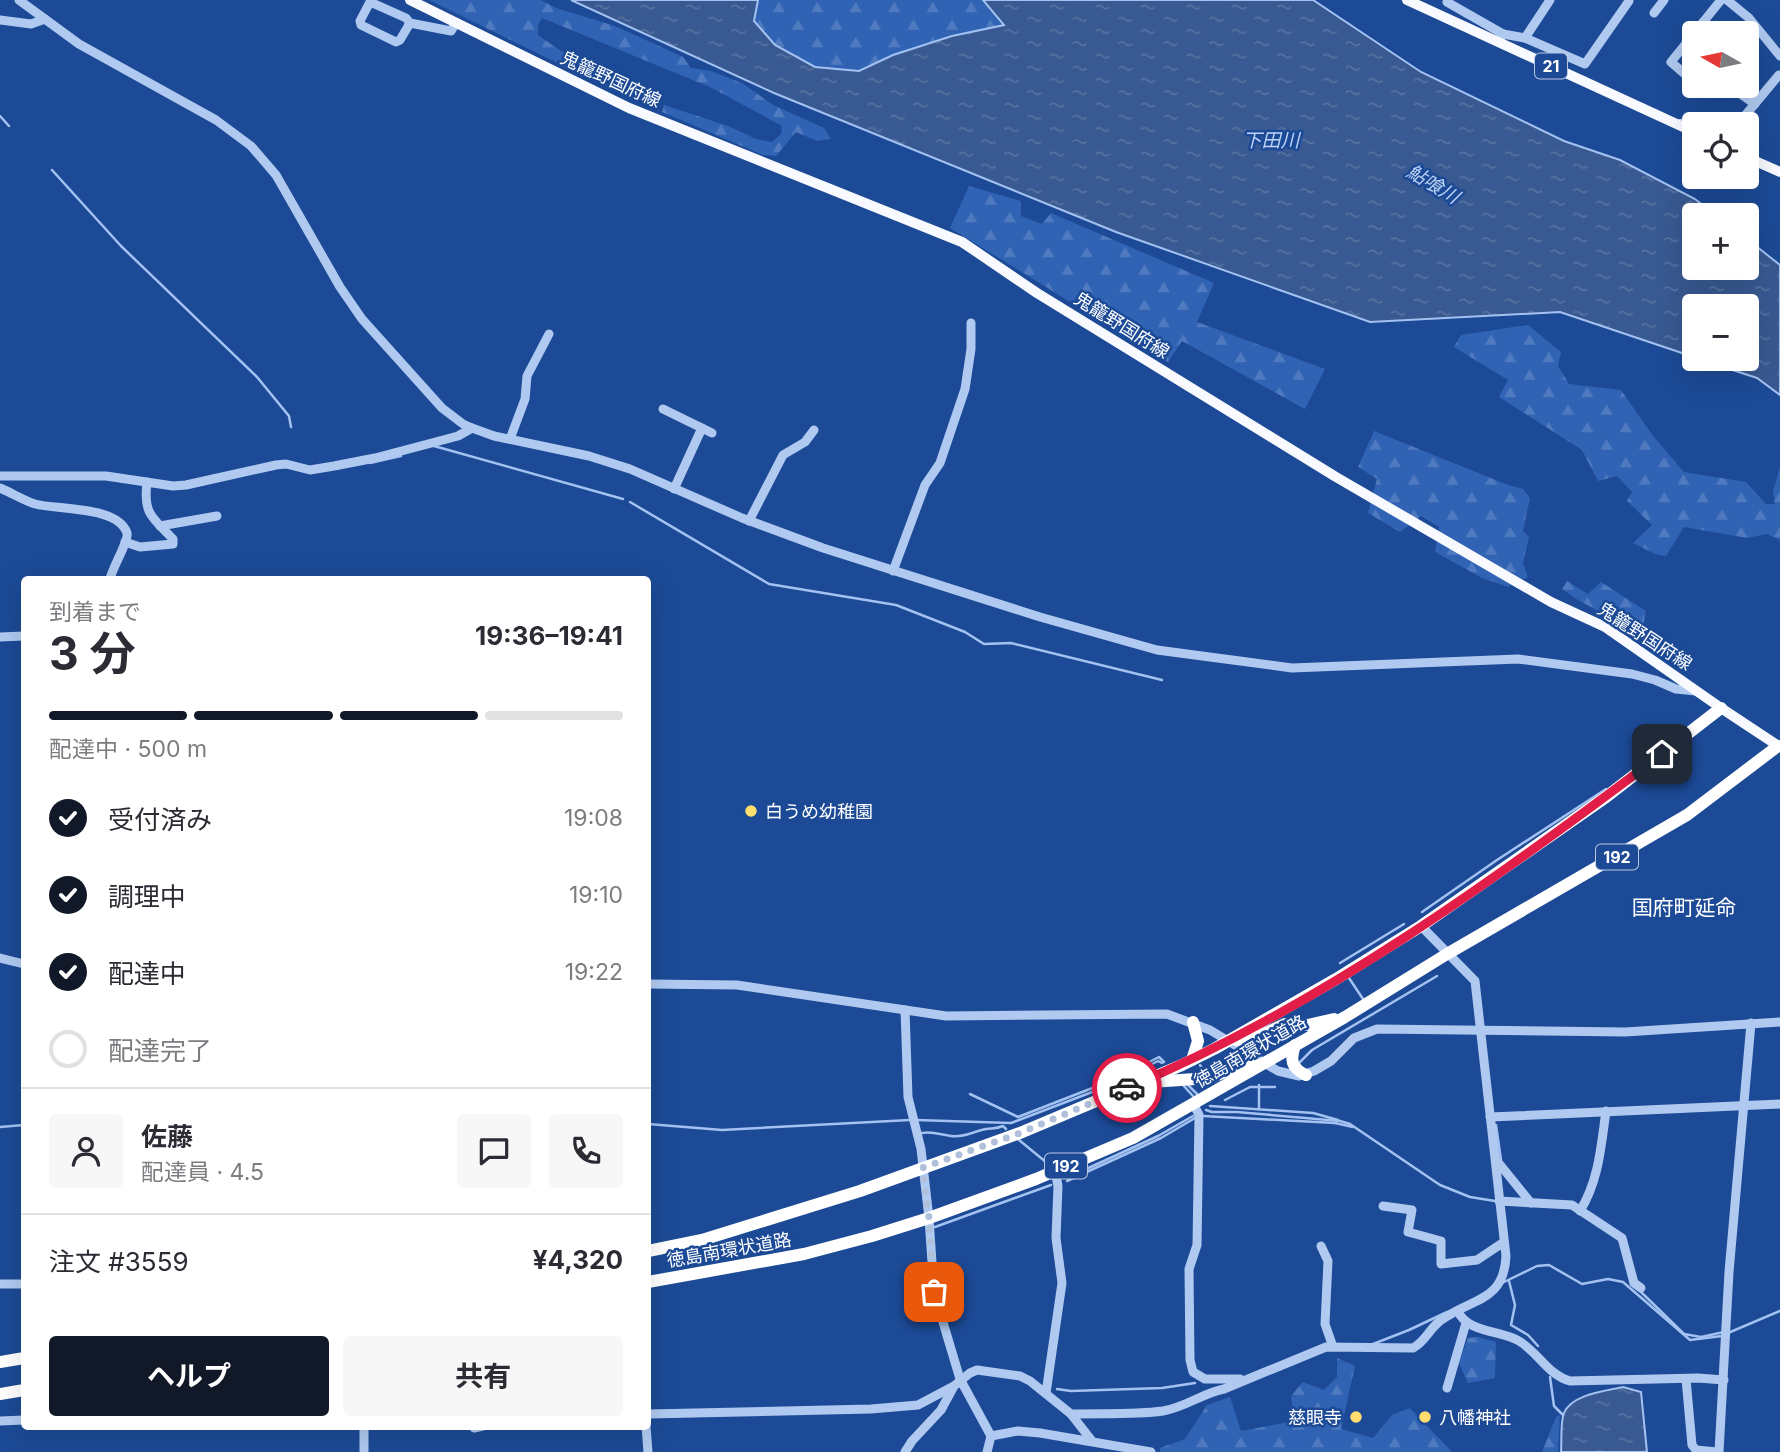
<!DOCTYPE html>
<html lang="ja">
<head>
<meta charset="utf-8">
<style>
  :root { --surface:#fff; --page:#f7f7f7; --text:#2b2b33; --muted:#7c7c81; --line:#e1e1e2; --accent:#111827 }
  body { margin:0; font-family:Inter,"Noto Sans JP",sans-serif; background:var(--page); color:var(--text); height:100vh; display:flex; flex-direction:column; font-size:26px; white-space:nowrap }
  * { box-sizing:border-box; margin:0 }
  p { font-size:23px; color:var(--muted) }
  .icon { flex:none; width:38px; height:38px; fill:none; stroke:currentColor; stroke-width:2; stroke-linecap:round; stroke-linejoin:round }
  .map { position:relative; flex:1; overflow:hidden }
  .details { position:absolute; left:21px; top:576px; width:630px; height:854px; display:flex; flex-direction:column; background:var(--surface); border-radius:7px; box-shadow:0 7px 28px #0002 }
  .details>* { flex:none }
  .needle { width:46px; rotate:279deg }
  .buttons { position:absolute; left:1682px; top:21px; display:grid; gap:14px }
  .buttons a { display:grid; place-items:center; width:77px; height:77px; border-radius:7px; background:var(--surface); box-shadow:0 7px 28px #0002; font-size:35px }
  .pin { position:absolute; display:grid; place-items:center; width:60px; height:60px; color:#fff; margin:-30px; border-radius:14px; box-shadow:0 4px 10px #0006 }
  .courier { position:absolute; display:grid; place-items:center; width:70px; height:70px; margin:-35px; border:5px solid #e11d48; border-radius:50%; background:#fff; color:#222; box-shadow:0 2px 9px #0007 }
  .overview em { font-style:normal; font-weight:700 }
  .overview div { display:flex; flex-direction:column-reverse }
  .overview { display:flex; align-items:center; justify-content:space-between; height:119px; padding:0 28px }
  h1 { font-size:46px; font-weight:700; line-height:52px }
  .bar { display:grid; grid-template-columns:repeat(4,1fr); gap:10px 7px; align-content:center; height:84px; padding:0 28px }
  .bar i { height:9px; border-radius:5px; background:var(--line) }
  .bar .active { background:var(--accent) }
  .bar p { grid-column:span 4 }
  .line { display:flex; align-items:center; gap:18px; padding:0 28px; border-top:2px solid var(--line) }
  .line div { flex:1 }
  .round { display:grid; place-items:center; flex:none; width:74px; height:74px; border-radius:7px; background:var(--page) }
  ol { padding:0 28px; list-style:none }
  li { display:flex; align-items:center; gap:21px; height:77px }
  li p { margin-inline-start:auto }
  li .icon { padding:7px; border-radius:50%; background:var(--accent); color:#fff; stroke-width:4 }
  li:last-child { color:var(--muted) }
  li i { width:38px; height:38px; border:4px solid var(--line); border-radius:50% }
  .cta { display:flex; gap:14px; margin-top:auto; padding:14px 28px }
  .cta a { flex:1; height:80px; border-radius:7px; background:var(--accent); color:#fff; font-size:28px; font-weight:700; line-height:80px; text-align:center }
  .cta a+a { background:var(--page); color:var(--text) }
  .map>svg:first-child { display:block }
  .forest { fill:url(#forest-firs) }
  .water { fill:url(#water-ripples); stroke:#a3c2f1; stroke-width:2 }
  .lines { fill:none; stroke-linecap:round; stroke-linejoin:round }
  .stream { stroke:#a3c2f1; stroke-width:2.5 }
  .minor { stroke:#afc9f0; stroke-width:9 }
  .major { stroke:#f8faff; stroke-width:10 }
  .highway { stroke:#fff; stroke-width:12 }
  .done { stroke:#b0c0da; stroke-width:7; stroke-dasharray:0 12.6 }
  .route { stroke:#e11d48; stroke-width:9 }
  .poi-dot { fill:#ffde6e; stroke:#1c4a96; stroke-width:2.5 }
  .labels { text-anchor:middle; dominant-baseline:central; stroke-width:5; stroke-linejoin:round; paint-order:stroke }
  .shield { fill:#1c4a96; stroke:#bbc9e0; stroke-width:2 }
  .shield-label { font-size:16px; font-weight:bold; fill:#fff }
  .street-label { font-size:18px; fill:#fff; stroke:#1c4a96 }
  .poi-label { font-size:18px; fill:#fff; stroke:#1c4a96; text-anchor:start }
  .water-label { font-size:19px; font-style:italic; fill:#bcd3f6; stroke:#1c4a96 }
  .quarter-label { font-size:21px; fill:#fff; stroke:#1c4a96 }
</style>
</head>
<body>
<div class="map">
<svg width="1780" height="1452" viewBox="0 0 1780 1452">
  <defs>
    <pattern id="forest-firs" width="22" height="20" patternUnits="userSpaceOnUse" patternTransform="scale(1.75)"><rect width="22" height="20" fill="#3063b4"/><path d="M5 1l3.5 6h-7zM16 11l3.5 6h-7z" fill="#4f7abf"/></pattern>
    <pattern id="water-ripples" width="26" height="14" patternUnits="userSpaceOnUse" patternTransform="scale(1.75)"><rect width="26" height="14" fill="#385991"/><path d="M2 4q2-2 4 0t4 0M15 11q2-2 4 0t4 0" fill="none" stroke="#5672a2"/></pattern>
  </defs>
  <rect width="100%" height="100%" fill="#1c4a96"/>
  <g class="forest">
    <path d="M429,0H541L556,8L615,26L683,57L691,68L711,71L742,83L773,105L824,128L831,139L817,141L796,132L776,156L763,155L662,112L664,105L728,126L756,139L772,142L781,134L782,126L712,88L542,18L538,25V35L561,51L600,68L596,78L574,71Z"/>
    <path d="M758,0H983L1004,25L952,36L893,55L859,71L815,67L775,45L754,20Z"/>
    <path d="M969,186L1021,201V216L1042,224L1051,213L1214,283L1197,322L1325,369L1305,409L1182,341L1168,362L950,228Z"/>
    <path d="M1528,325L1561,352L1558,366L1569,384L1621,390L1653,436L1684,472L1746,482L1766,504H1775L1773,492L1780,467V540L1767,534L1747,538L1684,527L1666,556L1655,554L1633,543L1652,525L1627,501L1632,492L1617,476L1598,481L1582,450L1499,397L1508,380L1454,347L1461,335Z"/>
    <path d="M1374,431L1508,485L1523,489L1530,498L1523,531L1529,537L1523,563L1528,577L1508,587L1482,578L1435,552L1439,527L1421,516L1400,532L1368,513L1377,479L1358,467Z"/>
    <path d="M1567,581L1588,594L1601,582L1646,611L1641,635L1578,600L1562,589Z"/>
    <path d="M1478,1337L1496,1342L1495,1378L1468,1383L1459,1363L1468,1338Z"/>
    <path d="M1337,1358L1355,1366L1341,1429L1373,1438L1392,1415L1410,1408L1452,1452H1160V1448L1185,1439L1207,1405L1230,1397L1241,1431L1294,1421L1291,1396L1303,1382L1324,1390L1337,1377Z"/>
    <path d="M1560,1415L1558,1452H1542L1556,1417Z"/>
  </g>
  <g class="water">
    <path d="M571,0H758L754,21L775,45L815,67L859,71L893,55L952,36L1004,25L983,0H1313L1421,72L1564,141L1620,160L1695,199L1715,215H1694V268H1746L1747,239L1780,265V395L1757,378L1699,359H1746V306H1694V357L1560,312L1370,322L1116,232L774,93Z"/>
    <path d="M1623,1387L1641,1392L1647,1452H1561C1562,1441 1560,1423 1564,1413C1572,1394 1606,1391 1623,1387Z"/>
  </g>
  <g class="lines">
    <g class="stream">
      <path d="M0,116L9,126"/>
      <path d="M52,170L121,246L257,377L289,416L291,427"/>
      <path d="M434,446L623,499"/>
      <path d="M370,463L401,456"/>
      <path d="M630,502L769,584L896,605L965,632L984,644L1011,643L1162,680"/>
      <path d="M1422,912L1497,860L1606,789"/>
      <path d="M1340,963L1404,924"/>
      <path d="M1349,978L1363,999"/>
      <path d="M1299,1063L1312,1050L1437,976"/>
      <path d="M1200,1065L1206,1074"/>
      <path d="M1186,1083L1197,1094"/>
      <path d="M1182,1084L1193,1096"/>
      <path d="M1259,1085V1109"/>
      <path d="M970,1094L1018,1117L1113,1080L1159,1057L1164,1062"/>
      <path d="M1225,1100L1250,1087H1275"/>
      <path d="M1210,1106L1313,1113L1338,1120"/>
      <path d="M1206,1110L1212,1112H1237L1340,1121L1350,1124L1440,1185L1470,1197L1495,1201"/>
      <path d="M1203,1116L1335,1123L1353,1127"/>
      <path d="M916,1120L1011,1123L1113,1084L1158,1061L1162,1063"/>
      <path d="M648,1124L722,1130L910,1120"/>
      <path d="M1496,1125L1501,1160"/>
      <path d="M0,1127L24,1125"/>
      <path d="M922,1133C933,1131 941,1135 951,1136C964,1138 974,1131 986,1129C993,1128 996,1129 1003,1126L1006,1129"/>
      <path d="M1019,1140L1052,1167"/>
      <path d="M1069,1177L1158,1136L1193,1116"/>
      <path d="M1067,1181L1161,1138L1195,1118"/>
      <path d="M935,1227L1051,1185"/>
      <path d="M1509,1281L1515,1305L1511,1325L1528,1335L1538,1346"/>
      <path d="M1502,1283L1537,1266L1549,1265L1582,1284L1608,1279L1623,1282L1690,1340L1722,1336"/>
      <path d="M1641,1292L1684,1334L1701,1337L1724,1332"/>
      <path d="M1728,1333L1780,1311"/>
      <path d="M1373,1344L1409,1330L1447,1312"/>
      <path d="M1550,1377L1554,1406L1563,1415"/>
      <path d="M1057,1389L1071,1391L1162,1388L1195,1383"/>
    </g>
    <g class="minor">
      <path d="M19,0L79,44L216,120L251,146L276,175L340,287L362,319L442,408L463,424L472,428L494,436L589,456L630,469L742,518L823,548L1040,617L1157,650L1292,668L1518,659L1632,674L1655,680L1676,689L1696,691"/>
      <path d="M1727,0L1749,18L1780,56"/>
      <path d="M1447,2L1503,34"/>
      <path d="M1654,13L1664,0"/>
      <path d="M0,20L31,24L45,19"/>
      <path d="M1703,22L1715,33"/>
      <path d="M410,23L400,40L396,42L361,25L360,21L370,2L406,18L410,23L451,31L456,23"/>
      <path d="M1525,38L1585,64L1629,1"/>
      <path d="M1498,42L1503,34L1525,38L1550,0"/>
      <path d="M1694,82L1671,62L1721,0"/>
      <path d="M1699,86L1705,91L1711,86"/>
      <path d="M1729,86L1755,104"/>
      <path d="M1677,124L1697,121L1712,124"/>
      <path d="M1738,124L1779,75"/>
      <path d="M663,409L712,433"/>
      <path d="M510,439L525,399L527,376L549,334"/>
      <path d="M0,476H106L173,486L186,485L276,465L286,464L310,470L334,466L375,458L458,436L472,428"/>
      <path d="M0,488C12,493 23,500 35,504C58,510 118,506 127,533C129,540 112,569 110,579"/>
      <path d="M674,489L702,428"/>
      <path d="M749,521L783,455L805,442L814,430"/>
      <path d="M160,526L217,516"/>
      <path d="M125,542L140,547L173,544V539C152,517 143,514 147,482"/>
      <path d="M893,571L925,485L940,463L965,389L971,349V323"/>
      <path d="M0,637L24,636"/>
      <path d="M0,958L24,964"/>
      <path d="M648,984L737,985L946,1016L1167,1014L1210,1030L1278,1071L1299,1076L1314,1071L1331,1061L1354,1038L1377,1029L1625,1032L1780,1022"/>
      <path d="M905,1010L908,1097L921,1149L929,1218L934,1292L960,1379L991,1436L987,1452"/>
      <path d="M1193,1103L1199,1115L1197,1245L1189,1269L1190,1360L1193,1372L1205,1379H1240"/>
      <path d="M1490,1117L1780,1104"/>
      <path d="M1497,1161L1531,1203"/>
      <path d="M1499,1201L1572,1205L1622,1238L1634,1283L1641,1288"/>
      <path d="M1383,1206L1412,1210L1408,1232L1441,1241V1264L1477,1260L1504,1242"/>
      <path d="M1580,1211C1599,1180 1601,1146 1606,1111"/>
      <path d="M1321,1246L1328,1261L1325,1324L1333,1347"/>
      <path d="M0,1284H24"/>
      <path d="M1458,1311C1467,1333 1501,1330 1519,1341C1539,1353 1548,1375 1570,1381L1698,1378L1724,1380"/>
      <path d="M1686,1379L1692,1445L1696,1450L1717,1452"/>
      <path d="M1447,1388L1466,1323"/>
      <path d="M1046,1393L1062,1283L1056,1238L1058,1186L1055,1171"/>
      <path d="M648,1414L871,1409L918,1405L952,1387"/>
      <path d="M1071,1414L1092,1441"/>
      <path d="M0,1421L24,1420"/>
      <path d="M364,1426V1452"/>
      <path d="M646,1426L648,1452"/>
      <path d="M474,1428L483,1426"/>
      <path d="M991,1436L1018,1431L1040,1433L1151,1452"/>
      <path d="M905,1452L912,1441L941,1410L954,1386L970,1373L977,1370L1020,1376L1030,1381L1071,1414C1101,1413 1133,1415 1163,1411C1186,1407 1203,1393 1224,1389L1326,1347L1413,1348C1426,1341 1429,1329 1440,1321C1470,1298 1504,1303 1506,1256L1475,981L1421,926"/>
      <path d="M1719,1452L1729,1272L1751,1023"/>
    </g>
    <g class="major">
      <path d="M410,0L629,108L962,242L1037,293L1336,477L1551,602L1605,627L1721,708L1780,747"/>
      <path d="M1407,0L1694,132"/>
      <path d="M1746,157L1780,172"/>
    </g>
    <g class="highway">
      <path d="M1237,1040L1256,1038L1285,1024L1308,1025L1334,1019"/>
      <path d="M1295,1045C1290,1060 1291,1068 1306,1075"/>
      <path d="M1192,1060L1198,1041L1193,1022"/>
      <path d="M1151,1082L1210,1078L1238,1067L1256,1064"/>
      <path d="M648,1251L702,1240L860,1191L1020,1133L1182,1065L1214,1049L1336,979L1421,926L1606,797L1721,708"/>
      <path d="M648,1282L804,1254L872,1236L929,1218L1036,1179L1133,1138L1345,1017L1447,954L1687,815L1778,746"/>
      <path d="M0,1362L24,1358"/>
      <path d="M0,1394L24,1390"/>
    </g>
  </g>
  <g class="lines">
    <path class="done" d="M934,1292L929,1218L922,1168L1020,1133L1127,1088"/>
    <path class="route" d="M1127,1088C1317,1009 1498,878 1662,754"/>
  </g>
  <g class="poi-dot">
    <circle cx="751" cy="811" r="7"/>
    <circle cx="1356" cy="1417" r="7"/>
    <circle cx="1425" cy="1417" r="7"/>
  </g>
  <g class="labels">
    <g class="shield">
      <rect x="1535" y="53.5" width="32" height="25" rx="5"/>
      <rect x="1596" y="844.5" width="42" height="25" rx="5"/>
      <rect x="1045" y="1153.5" width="42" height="25" rx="5"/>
    </g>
    <g class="shield-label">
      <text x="1551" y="66">21</text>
      <text x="1617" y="857">192</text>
      <text x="1066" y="1166">192</text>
    </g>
    <g class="street-label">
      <text transform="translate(611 79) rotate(25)">鬼籠野国府線</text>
      <text transform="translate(1122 325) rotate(32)">鬼籠野国府線</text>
      <text transform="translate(1645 636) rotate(33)">鬼籠野国府線</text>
      <text transform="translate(1250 1051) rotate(-30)">徳島南環状道路</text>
      <text transform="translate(729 1250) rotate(-10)">徳島南環状道路</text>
    </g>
    <g class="poi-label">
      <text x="765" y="811">白うめ幼稚園</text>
      <text x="1342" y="1417" text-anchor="end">慈眼寺</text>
      <text x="1439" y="1417">八幡神社</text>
    </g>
    <g class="water-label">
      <text x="1271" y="140">下田川</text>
      <text transform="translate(1433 184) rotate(31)">鮎喰川</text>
    </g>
    <g class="quarter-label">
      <text x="1684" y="907">国府町延命</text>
    </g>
  </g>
</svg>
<div class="buttons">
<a><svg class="needle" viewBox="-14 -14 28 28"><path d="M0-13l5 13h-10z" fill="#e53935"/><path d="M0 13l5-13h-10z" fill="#7c7c81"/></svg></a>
<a><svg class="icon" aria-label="locate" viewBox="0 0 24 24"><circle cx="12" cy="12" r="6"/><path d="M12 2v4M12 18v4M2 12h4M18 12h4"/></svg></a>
<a>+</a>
<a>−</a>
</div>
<div class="pin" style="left:934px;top:1292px;background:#ea580c"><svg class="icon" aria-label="bag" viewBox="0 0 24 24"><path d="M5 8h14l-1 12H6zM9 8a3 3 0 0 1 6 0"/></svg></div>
<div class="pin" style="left:1662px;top:754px;background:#1f2937"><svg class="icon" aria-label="home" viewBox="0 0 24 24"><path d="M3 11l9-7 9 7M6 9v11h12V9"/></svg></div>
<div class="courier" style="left:1127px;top:1088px"><svg class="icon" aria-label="car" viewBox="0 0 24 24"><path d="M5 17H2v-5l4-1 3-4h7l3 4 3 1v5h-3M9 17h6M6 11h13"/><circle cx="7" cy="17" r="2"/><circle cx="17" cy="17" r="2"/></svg></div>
<section class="details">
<div class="overview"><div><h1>3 分</h1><p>到着まで</p></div><em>19:36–19:41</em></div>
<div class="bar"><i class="active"></i><i class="active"></i><i class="active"></i><i></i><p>配達中 · 500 m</p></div>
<ol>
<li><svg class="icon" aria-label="check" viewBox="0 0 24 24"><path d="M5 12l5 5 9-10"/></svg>受付済み<p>19:08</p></li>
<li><svg class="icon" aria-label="check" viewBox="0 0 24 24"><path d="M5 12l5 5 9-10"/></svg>調理中<p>19:10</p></li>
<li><svg class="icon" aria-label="check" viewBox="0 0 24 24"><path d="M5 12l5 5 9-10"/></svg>配達中<p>19:22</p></li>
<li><i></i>配達完了</li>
</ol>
<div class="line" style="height:126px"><a class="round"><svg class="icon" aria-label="person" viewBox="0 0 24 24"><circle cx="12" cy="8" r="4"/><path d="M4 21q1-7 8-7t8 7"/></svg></a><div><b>佐藤</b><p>配達員 · 4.5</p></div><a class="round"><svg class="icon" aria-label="chat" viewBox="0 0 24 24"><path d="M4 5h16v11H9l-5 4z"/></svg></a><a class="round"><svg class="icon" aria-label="phone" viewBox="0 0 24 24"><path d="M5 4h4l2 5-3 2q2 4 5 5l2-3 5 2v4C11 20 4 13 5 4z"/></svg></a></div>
<div class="line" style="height:91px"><div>注文 #3559</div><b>¥4,320</b></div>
<div class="cta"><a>ヘルプ</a><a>共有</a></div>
</section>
</div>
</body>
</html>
